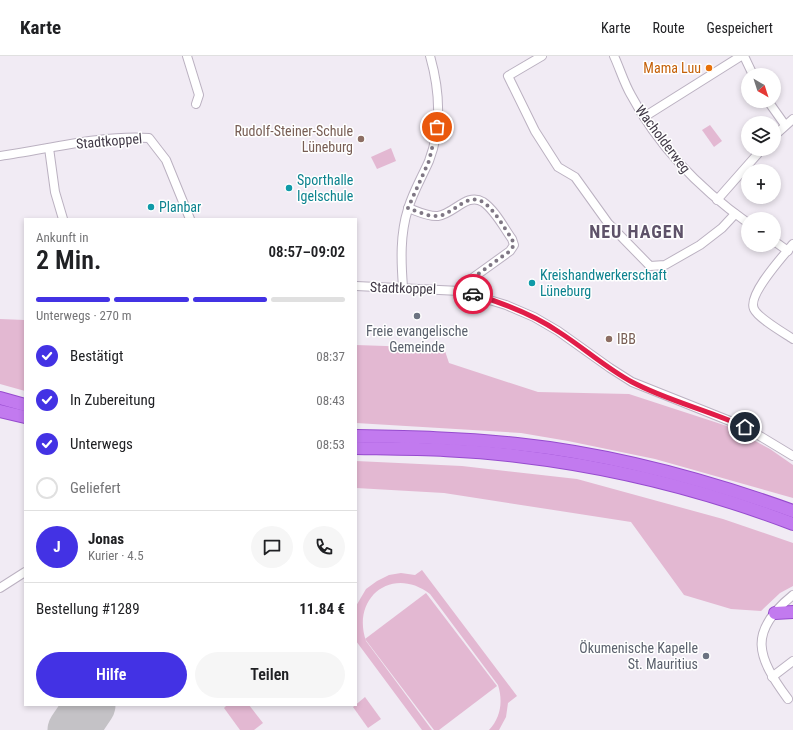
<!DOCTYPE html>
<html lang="de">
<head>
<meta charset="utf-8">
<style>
  :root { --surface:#fff; --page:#f6f6f6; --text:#202124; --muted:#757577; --line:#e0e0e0; --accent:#4332e4 }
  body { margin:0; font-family:"Roboto Condensed",sans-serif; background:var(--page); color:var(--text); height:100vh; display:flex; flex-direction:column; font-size:15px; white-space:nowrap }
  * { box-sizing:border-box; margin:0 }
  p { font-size:13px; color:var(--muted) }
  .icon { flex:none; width:22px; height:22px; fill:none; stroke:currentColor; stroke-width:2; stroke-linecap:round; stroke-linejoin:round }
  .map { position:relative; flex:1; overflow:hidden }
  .drawer { position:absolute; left:24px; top:162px; width:333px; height:488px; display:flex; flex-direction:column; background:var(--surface); border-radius:0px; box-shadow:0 2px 6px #0003 }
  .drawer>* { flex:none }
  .needle { width:26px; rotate:141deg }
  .fabs { position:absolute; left:741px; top:12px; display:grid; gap:8px }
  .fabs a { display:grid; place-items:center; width:40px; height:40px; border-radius:50%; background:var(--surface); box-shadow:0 2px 6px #0003; font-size:20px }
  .pin { position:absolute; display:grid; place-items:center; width:34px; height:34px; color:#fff; margin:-17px; border:2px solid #fff; border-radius:50%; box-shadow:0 1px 4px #0007 }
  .courier { position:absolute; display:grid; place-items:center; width:40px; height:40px; margin:-20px; border:3px solid #e11d48; border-radius:50%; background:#fff; color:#222; box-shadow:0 1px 5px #0007 }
  .overview em { font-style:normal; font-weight:600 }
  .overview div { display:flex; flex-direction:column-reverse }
  .overview { display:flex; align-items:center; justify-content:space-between; height:68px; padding:0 12px }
  h1 { font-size:26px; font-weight:600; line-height:30px }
  .bar { display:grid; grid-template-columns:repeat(4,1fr); gap:6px 4px; align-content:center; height:48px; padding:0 12px }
  .bar i { height:5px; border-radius:3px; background:var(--line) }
  .bar .on { background:var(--accent) }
  .bar p { grid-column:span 4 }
  .line { display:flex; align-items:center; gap:10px; padding:0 12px; border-top:1px solid var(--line) }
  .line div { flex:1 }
  .round { display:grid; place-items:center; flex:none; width:42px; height:42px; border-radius:21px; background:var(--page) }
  ol { padding:0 12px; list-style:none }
  li { display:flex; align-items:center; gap:12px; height:44px }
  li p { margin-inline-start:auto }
  li .icon { padding:4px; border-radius:50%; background:var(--accent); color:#fff; stroke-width:4 }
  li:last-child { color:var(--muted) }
  li i { width:22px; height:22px; border:2px solid var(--line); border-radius:50% }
  .cta { display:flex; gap:8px; margin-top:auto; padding:8px 12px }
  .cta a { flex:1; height:46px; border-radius:24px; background:var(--accent); color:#fff; font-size:16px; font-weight:600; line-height:46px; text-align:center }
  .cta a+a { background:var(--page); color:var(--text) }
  header { display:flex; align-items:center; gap:24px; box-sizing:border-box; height:56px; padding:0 20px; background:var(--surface); border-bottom:1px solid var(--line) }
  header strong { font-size:19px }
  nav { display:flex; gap:22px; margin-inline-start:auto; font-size:14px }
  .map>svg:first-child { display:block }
  .green { fill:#e3b8d2 }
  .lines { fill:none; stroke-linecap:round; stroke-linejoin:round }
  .runway { stroke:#c4c2c6; stroke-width:51 }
  .minor-casing { stroke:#bbb1c1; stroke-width:10 }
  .highway-casing { stroke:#964bce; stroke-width:14 }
  .minor { stroke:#fff; stroke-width:8 }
  .highway { stroke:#c27aef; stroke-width:12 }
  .done { stroke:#7f7784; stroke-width:4; stroke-dasharray:0 7.2 }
  .route { stroke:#e11d48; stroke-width:5 }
  .food-dot { fill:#e8710a; stroke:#fff; stroke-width:1.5 }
  .education-dot { fill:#8d6e63; stroke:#fff; stroke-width:1.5 }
  .culture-dot { fill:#0f9aa8; stroke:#fff; stroke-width:1.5 }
  .worship-dot { fill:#6b7280; stroke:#fff; stroke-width:1.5 }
  .labels { text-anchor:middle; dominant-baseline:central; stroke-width:3; stroke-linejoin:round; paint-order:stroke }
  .food-label { font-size:14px; fill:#c56008; stroke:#fff; text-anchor:end }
  .education-label { font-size:14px; fill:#785e54; stroke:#fff; text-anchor:end }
  .street-label { font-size:14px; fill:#413947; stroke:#fff }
  .culture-label { font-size:14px; fill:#0d838f; stroke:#fff; text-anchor:start }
  .worship-label { font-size:14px; fill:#5b616d; stroke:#fff }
  .district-label { font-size:18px; font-weight:bold; letter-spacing:1px; fill:#5e5269; stroke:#fff }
</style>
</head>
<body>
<header>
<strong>Karte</strong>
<nav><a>Karte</a><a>Route</a><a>Gespeichert</a></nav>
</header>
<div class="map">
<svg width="793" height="674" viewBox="0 0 793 674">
  <rect width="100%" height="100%" fill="#f1ebf4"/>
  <g class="green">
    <path d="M710,69L722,85L714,91L702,74Z"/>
    <path d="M391,92L396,105L377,113L371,101Z"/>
    <path d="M0,263L25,264V335L0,328Z"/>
    <path d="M356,289L444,292L449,307L538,336L629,338L727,370L770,393L793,409V442L655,403L568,385L521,377L356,367Z"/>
    <path d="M356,405L462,410L577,423L723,463L793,487V530L780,537L761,555L731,553L684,539L631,466L444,437L356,432Z"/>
    <path d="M422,514L517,640L508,647L506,661L499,674H489C501,661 503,645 498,629L430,538C392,509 351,542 366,585L432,674H422L356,585V550L366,533L377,525L389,519L401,517L415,519Z"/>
    <path d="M426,537L497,630L439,674H434L365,583Z"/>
    <path d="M365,641L381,663L368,672L353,651Z"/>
    <path d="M227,649H249L263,667L254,674H240L224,652Z"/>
  </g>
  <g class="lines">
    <path class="runway" d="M73,674L90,649"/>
    <g class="minor-casing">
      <g id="minor">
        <path d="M187,0L199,39L196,48"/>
        <path d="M542,0L508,20L535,75L558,111L575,121L608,167L650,210L665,209L700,189L722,172L735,158"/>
        <path d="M614,0C620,13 624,27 631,39C659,92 700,133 748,167"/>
        <path d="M744,0L753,19"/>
        <path d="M768,45L785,69"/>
        <path d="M644,61L741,0"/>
        <path d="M774,80L793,63"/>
        <path d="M49,92L55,136L63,163"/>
        <path d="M0,100C49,93 100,79 149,82L166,104L190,163"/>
        <path d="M717,144L762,93"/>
        <path d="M408,152C417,155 428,161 438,160C454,158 467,136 483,146C495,154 504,172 512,183L514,189L510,195L467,226L460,235"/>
        <path d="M774,185L788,195"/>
        <path d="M793,188C784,199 747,239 754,253C758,262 784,277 793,283"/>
        <path d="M356,230L460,235L506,249L534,261L558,275L610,312L632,326L745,371L793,400"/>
        <path d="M403,231C401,205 400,178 408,153C413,136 422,121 429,105C442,71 440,35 430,0"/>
        <path d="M0,532L25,516"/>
        <path d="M772,621L793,605"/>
        <path d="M788,643C757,601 747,576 793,539"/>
      </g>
    </g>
    <g class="highway-casing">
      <g id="highway">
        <path d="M0,342L25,349"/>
        <path d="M0,355L25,361"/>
        <path d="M356,380C409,381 463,382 517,388C611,398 704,423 793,455"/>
        <path d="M356,392C409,393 464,393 517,400C611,411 704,434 793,468"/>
        <path d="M775,557L793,556"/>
      </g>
    </g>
    <use href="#minor" class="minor"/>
    <use href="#highway" class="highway"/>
  </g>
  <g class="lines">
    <path class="done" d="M437,71L429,105L408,152C417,155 428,161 438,160C454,158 467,136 483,146C495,154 504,172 512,183L514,189L510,195L467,226L460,235L473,238"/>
    <path class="route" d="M473,238C503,247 533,258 559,276C584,292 606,312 632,326C668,345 708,354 745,371"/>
  </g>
  <circle class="food-dot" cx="709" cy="12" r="4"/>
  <g class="education-dot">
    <circle cx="361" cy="83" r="4"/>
    <circle cx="609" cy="283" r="4"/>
  </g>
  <g class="culture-dot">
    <circle cx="289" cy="132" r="4"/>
    <circle cx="151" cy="151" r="4"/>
    <circle cx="532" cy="227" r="4"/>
  </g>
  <g class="worship-dot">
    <circle cx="417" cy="260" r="4"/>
    <circle cx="706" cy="600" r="4"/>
  </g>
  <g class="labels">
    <g class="food-label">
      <text x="701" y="12">Mama Luu</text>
    </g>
    <g class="education-label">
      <text x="353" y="75">Rudolf-Steiner-Schule<tspan x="353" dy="16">Lüneburg</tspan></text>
      <text x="617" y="283" text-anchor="start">IBB</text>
    </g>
    <g class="street-label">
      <text transform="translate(663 83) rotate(53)">Wacholderweg</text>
      <text transform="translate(109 85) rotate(-5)">Stadtkoppel</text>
      <text transform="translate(403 232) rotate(2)">Stadtkoppel</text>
    </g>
    <g class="culture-label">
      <text x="297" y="124">Sporthalle<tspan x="297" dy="16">Igelschule</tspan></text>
      <text x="159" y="151">Planbar</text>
      <text x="540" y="219">Kreishandwerkerschaft<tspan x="540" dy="16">Lüneburg</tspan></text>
    </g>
    <g class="worship-label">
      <text x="417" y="275">Freie evangelische<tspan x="417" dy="16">Gemeinde</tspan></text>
      <text x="698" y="592" text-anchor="end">Ökumenische Kapelle<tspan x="698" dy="16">St. Mauritius</tspan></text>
    </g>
    <g class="district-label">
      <text x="637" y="175">NEU HAGEN</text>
    </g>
  </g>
</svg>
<div class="fabs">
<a><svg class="needle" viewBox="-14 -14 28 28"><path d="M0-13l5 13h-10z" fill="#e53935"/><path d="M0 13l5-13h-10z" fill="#757577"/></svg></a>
<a><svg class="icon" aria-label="layers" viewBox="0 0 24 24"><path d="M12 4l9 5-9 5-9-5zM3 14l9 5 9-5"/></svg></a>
<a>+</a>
<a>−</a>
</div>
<div class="pin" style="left:437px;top:71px;background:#ea580c"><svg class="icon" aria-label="bag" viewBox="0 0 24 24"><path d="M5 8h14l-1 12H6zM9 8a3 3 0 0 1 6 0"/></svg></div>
<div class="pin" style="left:745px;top:371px;background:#1f2937"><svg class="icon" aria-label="home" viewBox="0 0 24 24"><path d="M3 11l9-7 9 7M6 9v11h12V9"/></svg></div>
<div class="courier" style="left:473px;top:238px"><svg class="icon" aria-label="car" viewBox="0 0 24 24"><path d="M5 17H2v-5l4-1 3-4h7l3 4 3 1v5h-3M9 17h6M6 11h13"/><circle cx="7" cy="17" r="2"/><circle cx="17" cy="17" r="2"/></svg></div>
<section class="drawer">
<div class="overview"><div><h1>2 Min.</h1><p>Ankunft in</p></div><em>08:57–09:02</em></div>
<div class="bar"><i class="on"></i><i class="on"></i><i class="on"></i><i></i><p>Unterwegs · 270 m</p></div>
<ol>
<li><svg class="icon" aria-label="check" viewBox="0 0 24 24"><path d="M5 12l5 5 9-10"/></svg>Bestätigt<p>08:37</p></li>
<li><svg class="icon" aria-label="check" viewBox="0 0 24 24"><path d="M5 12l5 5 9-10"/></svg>In Zubereitung<p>08:43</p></li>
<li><svg class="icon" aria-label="check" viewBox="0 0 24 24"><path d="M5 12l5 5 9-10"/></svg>Unterwegs<p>08:53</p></li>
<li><i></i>Geliefert</li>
</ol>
<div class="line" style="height:72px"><b class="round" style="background:var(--accent);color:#fff">J</b><div><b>Jonas</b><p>Kurier · 4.5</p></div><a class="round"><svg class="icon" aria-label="chat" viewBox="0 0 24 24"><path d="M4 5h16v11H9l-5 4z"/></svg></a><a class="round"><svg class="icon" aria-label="phone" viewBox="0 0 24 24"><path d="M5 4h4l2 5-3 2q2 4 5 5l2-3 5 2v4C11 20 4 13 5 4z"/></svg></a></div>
<div class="line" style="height:52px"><div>Bestellung #1289</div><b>11.84 €</b></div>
<div class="cta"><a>Hilfe</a><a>Teilen</a></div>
</section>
</div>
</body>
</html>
